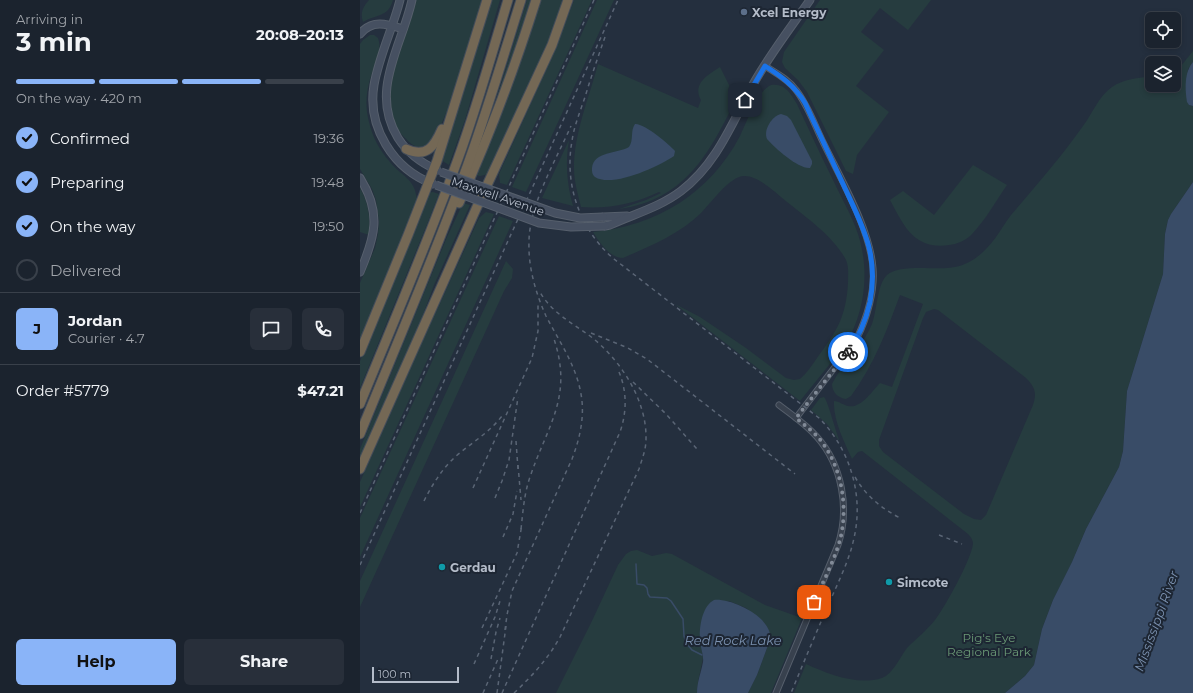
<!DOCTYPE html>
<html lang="en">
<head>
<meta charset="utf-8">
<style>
  :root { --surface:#1b232e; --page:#282f3a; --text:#f1f3f6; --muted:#a0a4aa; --line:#39404a; --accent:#8ab4f8 }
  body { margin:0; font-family:Montserrat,sans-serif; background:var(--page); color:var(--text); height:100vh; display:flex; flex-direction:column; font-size:15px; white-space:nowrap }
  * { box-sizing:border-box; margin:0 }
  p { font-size:13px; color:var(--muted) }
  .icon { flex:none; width:22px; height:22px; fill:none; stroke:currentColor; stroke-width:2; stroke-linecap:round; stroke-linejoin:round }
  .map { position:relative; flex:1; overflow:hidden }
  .details { display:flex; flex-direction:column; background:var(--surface); width:360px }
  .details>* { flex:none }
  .tools { position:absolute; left:785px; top:12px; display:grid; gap:8px }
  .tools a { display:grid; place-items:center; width:36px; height:36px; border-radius:6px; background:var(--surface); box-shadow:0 2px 6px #0003,0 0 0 1px var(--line); font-size:20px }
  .scale { position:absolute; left:12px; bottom:10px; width:87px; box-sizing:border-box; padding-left:4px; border:2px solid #b4bcc9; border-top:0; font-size:11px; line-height:14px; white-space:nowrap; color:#b4bcc9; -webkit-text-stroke:3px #1d2633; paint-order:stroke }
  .pin { position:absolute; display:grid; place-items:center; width:34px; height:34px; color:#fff; margin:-17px; border-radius:8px; box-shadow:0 2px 6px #0006 }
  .courier { position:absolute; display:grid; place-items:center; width:40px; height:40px; margin:-20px; border:3px solid #1a73e8; border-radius:50%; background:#fff; color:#222; box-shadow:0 1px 5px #0007 }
  .head em { font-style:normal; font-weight:700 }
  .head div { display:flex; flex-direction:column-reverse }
  .head { display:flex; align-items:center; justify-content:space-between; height:68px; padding:0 16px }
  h1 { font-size:26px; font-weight:700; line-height:30px }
  .bar { display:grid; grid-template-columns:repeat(4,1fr); gap:6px 4px; align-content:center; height:48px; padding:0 16px }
  .bar i { height:5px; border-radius:3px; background:var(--line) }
  .bar .selected { background:var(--accent) }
  .bar p { grid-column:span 4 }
  .line { display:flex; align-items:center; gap:10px; padding:0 16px; border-top:1px solid var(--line) }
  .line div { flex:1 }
  .round { display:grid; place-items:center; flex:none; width:42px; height:42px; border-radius:6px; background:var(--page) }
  ol { padding:0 16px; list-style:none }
  li { display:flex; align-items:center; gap:12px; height:44px }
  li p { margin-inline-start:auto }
  li .icon { padding:4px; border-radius:50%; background:var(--accent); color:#111; stroke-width:4 }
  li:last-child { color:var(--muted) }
  li i { width:22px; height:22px; border:2px solid var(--line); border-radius:50% }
  .button { display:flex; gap:8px; margin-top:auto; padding:8px 16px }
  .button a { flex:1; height:46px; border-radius:6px; background:var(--accent); color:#111; font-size:16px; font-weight:700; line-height:46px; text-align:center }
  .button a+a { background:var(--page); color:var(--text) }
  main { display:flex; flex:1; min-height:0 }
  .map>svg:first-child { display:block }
  .green { fill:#263c3f; fill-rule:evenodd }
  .water { fill:#394c67 }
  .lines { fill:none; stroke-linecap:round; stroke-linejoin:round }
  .stream { stroke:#394c67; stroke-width:1.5 }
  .street-casing { stroke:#565f6c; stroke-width:7 }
  .secondary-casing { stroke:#565f6c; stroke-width:9 }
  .highway-casing { stroke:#434c59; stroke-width:11 }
  .street { stroke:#38414e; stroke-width:5 }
  .secondary { stroke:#465061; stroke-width:7 }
  .highway { stroke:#746855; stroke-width:9 }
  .rail { stroke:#5a6575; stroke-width:1.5; stroke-dasharray:4 4; stroke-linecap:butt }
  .secondary-bridge-casing { stroke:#565f6c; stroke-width:9; stroke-linecap:butt }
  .secondary-bridge { stroke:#465061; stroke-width:7 }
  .done { stroke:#828b98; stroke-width:4; stroke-dasharray:0 7.2 }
  .route { stroke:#1a73e8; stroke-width:5 }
  .service-dot { fill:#5c6f8a; stroke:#1d2633; stroke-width:1.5 }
  .culture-dot { fill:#0f9aa8; stroke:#1d2633; stroke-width:1.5 }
  .labels { text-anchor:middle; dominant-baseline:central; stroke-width:4; stroke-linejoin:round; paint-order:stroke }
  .poi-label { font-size:12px; font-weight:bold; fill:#b4bcc9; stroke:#1d2633; text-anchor:start }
  .street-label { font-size:12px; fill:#b4bcc9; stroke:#1d2633 }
  .park-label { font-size:12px; fill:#6b9a76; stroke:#1d2633 }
  .water-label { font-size:13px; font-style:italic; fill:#7c92b1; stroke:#1d2633 }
</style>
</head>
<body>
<main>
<section class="details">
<div class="head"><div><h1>3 min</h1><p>Arriving in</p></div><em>20:08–20:13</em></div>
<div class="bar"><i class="selected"></i><i class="selected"></i><i class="selected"></i><i></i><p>On the way · 420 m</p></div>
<ol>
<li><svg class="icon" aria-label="check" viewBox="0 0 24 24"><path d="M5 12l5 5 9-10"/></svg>Confirmed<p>19:36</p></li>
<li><svg class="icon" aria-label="check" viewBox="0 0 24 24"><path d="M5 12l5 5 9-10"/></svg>Preparing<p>19:48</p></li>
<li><svg class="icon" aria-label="check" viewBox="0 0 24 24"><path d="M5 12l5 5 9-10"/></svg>On the way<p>19:50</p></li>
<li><i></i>Delivered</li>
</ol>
<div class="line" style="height:72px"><b class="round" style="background:var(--accent);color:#111">J</b><div><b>Jordan</b><p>Courier · 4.7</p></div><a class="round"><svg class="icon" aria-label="chat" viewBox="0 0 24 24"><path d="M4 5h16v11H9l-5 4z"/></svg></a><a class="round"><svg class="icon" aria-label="phone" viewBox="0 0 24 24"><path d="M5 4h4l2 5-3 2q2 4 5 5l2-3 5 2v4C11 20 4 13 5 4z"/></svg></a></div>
<div class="line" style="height:52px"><div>Order #5779</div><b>$47.21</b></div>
<div class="button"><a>Help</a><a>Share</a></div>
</section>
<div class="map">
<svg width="833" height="693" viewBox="0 0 833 693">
  <rect width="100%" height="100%" fill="#242f3e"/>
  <g class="green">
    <path d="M9,0H33C28,18 16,14 3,22C0,12 3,7 9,0Z"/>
    <path d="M56,0H124L88,109L80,127L68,147C56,149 52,145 44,137C11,103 46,39 56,0Z"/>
    <path d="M131,0H140L105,120L89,165L81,160L105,89Z"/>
    <path d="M167,0H172L164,28L125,135Z"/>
    <path d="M179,0H206L198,23L129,174L120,176L115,175Z"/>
    <path d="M214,0H232L147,185L140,183L139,174L194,52Z"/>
    <path d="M237,0H254L166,192L152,187Z"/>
    <path d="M460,0H571L548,30L520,8L501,32L524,50L496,86L529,112L497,155L493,174L486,171L447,92L438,80L425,68L422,62L424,52Z"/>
    <path d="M10,35H14L18,38C23,52 14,66 10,79C6,94 5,107 9,122C12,136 20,151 30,162C42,177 55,178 57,200L0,345V283L15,248L18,234L19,221L16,200L12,189L0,169V44L3,40Z"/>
    <path d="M833,51V62L828,69L827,81V99L829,105L833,106V182L811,214L808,220L805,234L803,274L767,391L763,451L759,467L726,529L712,562L693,600L682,629L674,665L665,676L645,693H434L446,664C468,674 498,686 522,678C533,674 540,657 547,648C556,639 567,630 575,620C585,607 611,560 613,544C613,540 611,537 608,534L502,451L498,452L492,459C484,441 473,420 474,401C479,401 483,405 488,406C501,409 512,391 520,383L532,387L563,304L540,295C527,330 514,365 491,396L486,399C478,398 472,392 472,384C483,362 502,348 512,324C517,311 517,284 527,275C540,263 578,271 595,267C606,265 616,259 624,251C635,241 642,227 651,215C676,186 701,157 723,126C733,113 738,97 752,87C763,79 779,78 792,76V85H814V70L821,66ZM574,309L578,310L666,378C675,387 677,393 673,405L626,515L621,520L614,519L604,514L523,452L519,446V440L563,318L566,312Z"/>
    <path d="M238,64L338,108L341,100C332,83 348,75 360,67L376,99C349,154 325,200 259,209L286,200L301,193L299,192C274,204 249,209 221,207C218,194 214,182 214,168C214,133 229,98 238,64Z"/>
    <path d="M411,85C425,83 430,93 437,104C449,130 461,156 474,182C482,199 492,216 498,234C510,271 505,311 486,344L440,401L315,304L340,317L386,348L426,378L434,380L440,379C447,373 452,365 457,358C477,331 486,317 488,283C488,275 489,267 486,260C474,237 447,218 427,202C417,194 398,175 384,176C370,176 351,203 341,213C320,234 290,246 263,258C250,258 239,242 233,232C297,226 350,193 380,136C386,124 398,90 411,85Z"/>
    <path d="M209,140C205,163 207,184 213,206L182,198Z"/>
    <path d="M613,165L647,185C636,201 626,219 613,233C607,240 598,244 589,245C554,250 544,226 530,200L543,191L574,215Z"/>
    <path d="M0,188C8,202 11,218 9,235L0,232Z"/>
    <path d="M73,192L79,194L70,217L0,388V361L53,234L67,193Z"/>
    <path d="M103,203L110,205L74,285L54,339L0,460V449L87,237Z"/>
    <path d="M126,212L134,214L0,507V482L64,338L119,218Z"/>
    <path d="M139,216L153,221L0,557V518Z"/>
    <path d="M146,261L153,269L152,278L144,291L0,607V581Z"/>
    <path d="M464,397C468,401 476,433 480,442L467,424L451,410L460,398Z"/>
    <path d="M277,550L292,556L306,553L312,554L405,605L442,618L411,693H388L397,675L410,640L406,625L401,621L386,608L369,601L343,618L340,637L343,658L338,682L337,693H196L231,623L258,565L266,554L271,551Z"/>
  </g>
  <g class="water">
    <path d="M833,62V106L829,105L827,102C825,90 824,72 833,62Z"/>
    <path d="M421,114L427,116L431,120L452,161V164L450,168C438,169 415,148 407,139C403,130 412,116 421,114Z"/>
    <path d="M275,124C284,123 309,144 315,151L314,156C298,167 252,188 235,177C232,174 232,172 232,168C234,151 257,154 269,147C274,140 270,131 275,124Z"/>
    <path d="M833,182V693H645L665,676L674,665L682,629L693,600L712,562L726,529L759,467L763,451L767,391L803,274L805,234L808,220L811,214Z"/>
    <path d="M354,600C372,598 414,618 410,640L397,675L388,693H337C337,682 341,673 343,662C344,655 340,647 340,640C339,628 342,606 354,600Z"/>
  </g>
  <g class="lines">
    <path class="stream" d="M276,564L277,584L284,585L287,588L288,594L290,597L307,598L311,601L323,619L324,636L326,643L332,650L342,655"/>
    <g class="street-casing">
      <g id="street">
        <path d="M405,66C416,73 428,79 436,90C448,105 455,126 464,144C481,179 510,229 513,268C515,291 507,318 497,338L436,418"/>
        <path d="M416,693L478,545C490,509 482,465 457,437C446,424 432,415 419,405"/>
      </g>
    </g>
    <g class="secondary-casing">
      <g id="secondary">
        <path d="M40,0C33,28 19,56 14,85C7,127 33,169 73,184"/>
        <path d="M52,0C42,46 9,91 38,138C47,152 61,163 77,170"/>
        <path d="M0,34C12,19 27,24 43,29"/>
        <path d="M0,178C22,213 15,237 0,272"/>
        <path d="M243,217L267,216"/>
        <path d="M245,226L250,225C274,214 300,207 321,191C358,163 373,120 395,81C411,53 431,27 450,0"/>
      </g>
    </g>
    <g class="highway-casing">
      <g id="highway">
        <path d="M46,149C67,159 75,145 82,129"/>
        <path d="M99,203C129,137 154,70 176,0"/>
        <path d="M0,352L48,235L77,161L127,0"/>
        <path d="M0,404C33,323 68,242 98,159C117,107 132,53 148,0"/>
        <path d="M0,434C37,343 76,253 109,161C128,108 144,54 161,0"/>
        <path d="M0,469L116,209L192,45L208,0"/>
      </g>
    </g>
    <use href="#street" class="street"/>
    <use href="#secondary" class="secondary"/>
    <use href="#highway" class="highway"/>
    <g class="rail">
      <path d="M245,37C238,57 231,77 225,97C220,112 214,126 212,141C204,185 220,230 254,259L459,418C490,449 504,495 494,538C489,562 477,584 468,606C455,635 443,664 431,693"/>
      <path d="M231,333L268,348L287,359L435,474"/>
      <path d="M273,382L306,414L337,449"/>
      <path d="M156,441L158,469"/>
      <path d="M158,465L161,500"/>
      <path d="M495,477C506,496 522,509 542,519"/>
      <path d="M113,488L172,358L178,331V303"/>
      <path d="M135,498L142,481L149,460L158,397"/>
      <path d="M64,501C72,485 82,469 95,457C111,443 129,433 142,416"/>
      <path d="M0,513L234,0"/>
      <path d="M161,529C163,512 164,494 170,477C188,424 214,396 193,336"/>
      <path d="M579,535L602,544"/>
      <path d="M143,537L153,514L157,491"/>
      <path d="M0,565L258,0"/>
      <path d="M122,628L157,553L162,524"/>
      <path d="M145,630L147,615L152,591L212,459C220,438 225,416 221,394C216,365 199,341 186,316C176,294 168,267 169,242C169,205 196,160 211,126"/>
      <path d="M131,659L136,632L140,618"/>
      <path d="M114,664L135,617L140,601"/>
      <path d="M123,693L138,659"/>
      <path d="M137,693L146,626"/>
      <path d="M142,693L260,432C267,412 267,391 259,372"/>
      <path d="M154,693C172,676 188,659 200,637L279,469C282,459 286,450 286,439C287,400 260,359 230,336C212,323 191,312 180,292"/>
    </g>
    <g class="secondary-bridge-casing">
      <g id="secondary-bridge">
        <path d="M81,172L195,213L220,218L243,217"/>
        <path d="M76,185L179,223L211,227L245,226"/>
      </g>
    </g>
    <use href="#secondary-bridge" class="secondary-bridge"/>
  </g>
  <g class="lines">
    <path class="done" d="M454,602C463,582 474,561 480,540C489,505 481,463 457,436C450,429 443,424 436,418L488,352"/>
    <path class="route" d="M385,100L405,66C421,76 435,86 445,103C458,131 471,158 484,186C503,227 519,255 510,302C506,320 499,337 488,352"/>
  </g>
  <circle class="service-dot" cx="384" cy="12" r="4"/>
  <g class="culture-dot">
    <circle cx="82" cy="567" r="4"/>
    <circle cx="529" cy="582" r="4"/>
  </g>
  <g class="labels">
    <g class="poi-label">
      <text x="392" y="12">Xcel Energy</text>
      <text x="90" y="567">Gerdau</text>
      <text x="537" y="582">Simcote</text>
    </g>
    <g class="street-label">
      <text transform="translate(138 196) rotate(19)">Maxwell Avenue</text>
    </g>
    <g class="park-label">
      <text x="629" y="637">Pig's Eye<tspan x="629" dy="14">Regional Park</tspan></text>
    </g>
    <g class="water-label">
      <text transform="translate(796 621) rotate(-70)">Mississippi River</text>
      <text x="373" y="640">Red Rock Lake</text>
    </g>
  </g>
</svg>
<div class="tools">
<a><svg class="icon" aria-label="locate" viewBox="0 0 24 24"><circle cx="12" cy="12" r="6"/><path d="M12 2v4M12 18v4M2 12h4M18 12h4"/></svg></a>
<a><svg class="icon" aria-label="layers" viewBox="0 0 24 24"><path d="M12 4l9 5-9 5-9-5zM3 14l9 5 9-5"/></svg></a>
</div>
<div class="scale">100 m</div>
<div class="pin" style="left:454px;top:602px;background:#ea580c"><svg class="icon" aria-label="bag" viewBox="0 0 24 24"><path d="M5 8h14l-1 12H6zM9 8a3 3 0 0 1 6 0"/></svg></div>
<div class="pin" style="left:385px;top:100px;background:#1f2937"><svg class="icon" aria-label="home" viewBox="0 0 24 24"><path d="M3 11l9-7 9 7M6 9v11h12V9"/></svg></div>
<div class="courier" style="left:488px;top:352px"><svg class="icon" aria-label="bike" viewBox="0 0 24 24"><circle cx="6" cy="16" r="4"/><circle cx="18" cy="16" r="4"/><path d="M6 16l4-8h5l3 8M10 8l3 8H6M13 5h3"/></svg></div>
</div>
</main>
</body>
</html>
